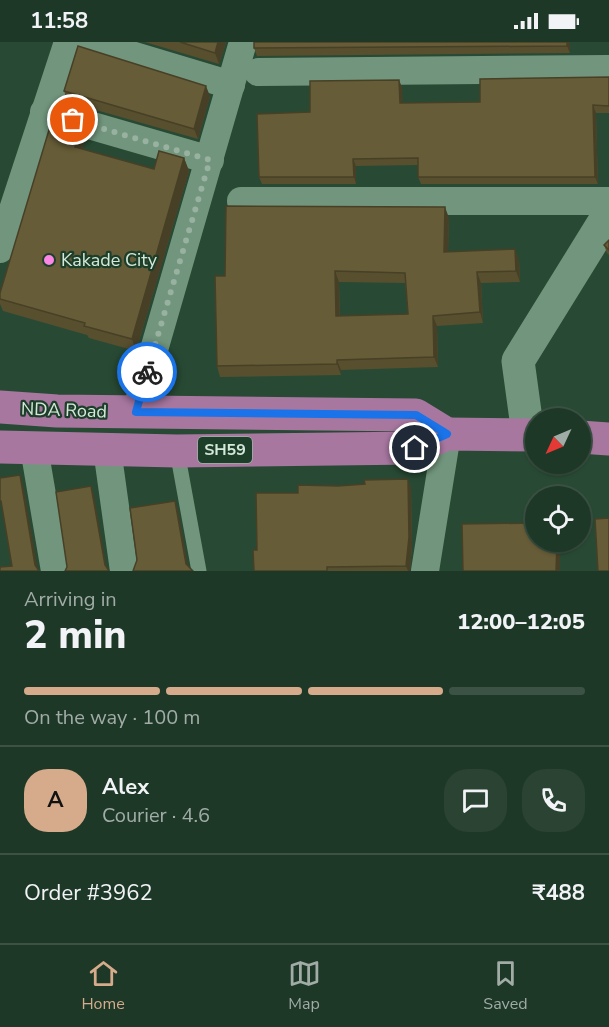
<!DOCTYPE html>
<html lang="en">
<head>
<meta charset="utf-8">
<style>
  :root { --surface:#1e3827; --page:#2b4333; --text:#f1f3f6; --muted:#a1aca7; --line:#3c5244; --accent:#d6ab8b }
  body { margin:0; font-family:"Nunito Sans",sans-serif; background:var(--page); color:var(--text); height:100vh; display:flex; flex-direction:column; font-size:22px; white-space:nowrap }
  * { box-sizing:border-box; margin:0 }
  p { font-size:20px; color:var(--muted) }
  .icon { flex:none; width:33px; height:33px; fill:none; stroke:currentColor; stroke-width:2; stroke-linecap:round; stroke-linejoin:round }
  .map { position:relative; height:529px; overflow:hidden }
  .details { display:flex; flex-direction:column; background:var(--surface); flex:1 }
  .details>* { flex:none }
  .needle { width:39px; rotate:226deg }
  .tools { position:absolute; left:525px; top:366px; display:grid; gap:12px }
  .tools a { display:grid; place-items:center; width:66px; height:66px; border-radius:50%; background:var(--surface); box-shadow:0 2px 4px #0004,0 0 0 2px var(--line); font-size:30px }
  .pin { position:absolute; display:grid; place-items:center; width:51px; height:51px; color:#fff; margin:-26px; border:3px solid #fff; border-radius:50%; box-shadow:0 2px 6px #0007 }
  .courier { position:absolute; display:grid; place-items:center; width:60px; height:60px; margin:-30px; border:4px solid #1a73e8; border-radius:50%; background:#fff; color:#222; box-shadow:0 2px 8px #0007 }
  .summary em { font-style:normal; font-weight:800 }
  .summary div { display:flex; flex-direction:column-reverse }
  .summary { display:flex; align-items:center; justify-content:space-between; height:102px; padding:0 24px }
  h1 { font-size:39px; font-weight:800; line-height:45px }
  .bar { display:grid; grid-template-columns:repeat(4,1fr); gap:9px 6px; align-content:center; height:72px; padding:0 24px }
  .bar i { height:8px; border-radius:4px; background:var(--line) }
  .bar .current { background:var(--accent) }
  .bar p { grid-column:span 4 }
  .line { display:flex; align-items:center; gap:15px; padding:0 24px; border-top:2px solid var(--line) }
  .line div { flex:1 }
  .round { display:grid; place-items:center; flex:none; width:63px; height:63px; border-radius:24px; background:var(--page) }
  .status { display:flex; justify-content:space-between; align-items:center; height:42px; padding:0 30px; background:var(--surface); direction:ltr }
  .status svg { height:16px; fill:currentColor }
  .dock { display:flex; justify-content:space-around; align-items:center; height:84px; border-top:2px solid var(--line); background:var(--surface); font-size:16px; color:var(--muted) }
  .dock a { display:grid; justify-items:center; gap:3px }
  .dock .current { color:var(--accent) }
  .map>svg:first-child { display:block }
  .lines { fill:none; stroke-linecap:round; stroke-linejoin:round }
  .service { stroke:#72967d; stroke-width:15 }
  .minor { stroke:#72967d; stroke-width:28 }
  .tertiary { stroke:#72967d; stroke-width:33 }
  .primary { stroke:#a777a0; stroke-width:33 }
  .wall { fill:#584f2f; fill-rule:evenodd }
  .shaded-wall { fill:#474026 }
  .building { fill:#665c37; stroke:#474026; stroke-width:1.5; fill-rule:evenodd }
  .done { stroke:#98b1a0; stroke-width:6; stroke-dasharray:0 10.8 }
  .route { stroke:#1a73e8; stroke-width:8 }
  .poi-dot { fill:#fb86e5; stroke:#1d3f2a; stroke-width:2 }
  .labels { text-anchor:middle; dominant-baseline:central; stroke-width:4.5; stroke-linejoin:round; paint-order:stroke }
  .shield { fill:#1d3f2a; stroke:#9eb5a5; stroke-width:1.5 }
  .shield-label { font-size:16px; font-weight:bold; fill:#d5e8da }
  .poi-label { font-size:18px; fill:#d5e8da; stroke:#1d3f2a; text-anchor:start }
  .street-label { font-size:18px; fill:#d5e8da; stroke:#1d3f2a }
</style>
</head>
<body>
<div class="status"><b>11:58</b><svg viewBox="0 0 49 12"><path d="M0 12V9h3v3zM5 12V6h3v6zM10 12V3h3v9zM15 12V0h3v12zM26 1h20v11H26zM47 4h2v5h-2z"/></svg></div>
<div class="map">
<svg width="609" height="529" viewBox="0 0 609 529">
  <rect width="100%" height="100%" fill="#284a34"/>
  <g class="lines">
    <path class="service" d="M177,409L199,529"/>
    <g class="minor">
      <path d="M88,0L231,43"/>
      <path d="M258,30L609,27"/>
      <path d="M44,70L210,118"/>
      <path d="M241,159H609"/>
      <path d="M0,207L68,0"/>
      <path d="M136,370L243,0"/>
      <path d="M34,406L55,529"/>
      <path d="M107,407L124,529"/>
      <path d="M425,529L447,392"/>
    </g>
    <path class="tertiary" d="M528,392L518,319L609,172"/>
    <g class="primary">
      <path d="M0,365L57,369L416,373L447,392"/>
      <path d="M580,395L609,397"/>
      <path d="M0,405L177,409L415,406L447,392L536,393"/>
    </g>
  </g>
  <g class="wall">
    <path d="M145,0H226L219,22Z"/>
    <path d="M254,0H570V11L257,14L254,6Z"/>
    <path d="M609,35V71H596L598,142H421L418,135V123L356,124V142H262L259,135L310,70L402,45V61L480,60Z"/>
    <path d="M64,49L210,54L198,97L68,60Z"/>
    <path d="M85,99L82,107L154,127L184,116L189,129L136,309L89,296L87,293L3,269L0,262V251Z"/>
    <path d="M449,176L448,210L519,218L520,240L481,241L483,281L437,284L438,325L341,328V333L220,335L217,324L225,234ZM339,240L405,241L408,272L340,274Z"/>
    <path d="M609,198V213L607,211L604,203Z"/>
    <path d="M411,446L412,503L410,529H254L257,508L298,451Z"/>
  </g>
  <g class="shaded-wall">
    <path d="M218,0H226L219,22L215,11Z"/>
    <path d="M567,0H570V11L567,4Z"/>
    <path d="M399,38L402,45L403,68L400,61Z"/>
    <path d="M206,44L210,54L198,97L194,87Z"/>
    <path d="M593,63L596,71L598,142L595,135Z"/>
    <path d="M80,86L85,99L79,118L75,105Z"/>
    <path d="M184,116L189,129L136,309L132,297Z"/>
    <path d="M353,117L356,124V142L354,135Z"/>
    <path d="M445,165L449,176L448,220L444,210Z"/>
    <path d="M515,207L519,218L520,240L516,229Z"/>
    <path d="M335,229L339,240L340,285L336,274Z"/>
    <path d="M477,230L481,241L483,281L480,270Z"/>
    <path d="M433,274L437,284L438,325L434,315Z"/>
    <path d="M337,318L341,328V333L337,322Z"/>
    <path d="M20,433L23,442L38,529L35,523Z"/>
    <path d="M408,437L411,446L412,503L410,529H408L406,524Z"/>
    <path d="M91,444L94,453L107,529L105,523Z"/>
    <path d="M175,459L178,468L189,529L186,522Z"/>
    <path d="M557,500H560V529H556Z"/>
  </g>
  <g class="building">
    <path d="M180,0H218L215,11Z"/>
    <path d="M254,0H567V4L254,6Z"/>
    <path d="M78,4L206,44L194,87L64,49Z"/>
    <path d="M609,35V64L593,63L595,135H418V116L353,117L354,135H259L257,72L310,70V39L399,38L400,61L480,60V37Z"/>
    <path d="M52,78L80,86L75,105L154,127L159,109L184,116L132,297L84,284L85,281L0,257V251Z"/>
    <path d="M226,164L445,165L444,210L515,207L516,229L477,230L480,270L433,274L434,315L337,318V322L217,324L215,234H225ZM335,229L405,231L408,272L336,274Z"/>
    <path d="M609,198V208L604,203Z"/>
    <path d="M20,433L35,523L39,529H0V525L12,524L1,459H0V436Z"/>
    <path d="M408,437L409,495L406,524L327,525V529H254L253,508H257L256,451H298V443L338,444L365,442L364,438Z"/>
    <path d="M91,444L105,523L109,529H65L67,525L56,450Z"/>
    <path d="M175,459L186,522L193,529H133L137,518L130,466Z"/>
    <path d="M609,476V529H598L595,477Z"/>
    <path d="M536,481V500H557L556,529H463L462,482Z"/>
  </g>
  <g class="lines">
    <path class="done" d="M73,78L210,118L147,330"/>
    <path class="route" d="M147,330L136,370L416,373L447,392L415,406"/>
  </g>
  <circle class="poi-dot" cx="49" cy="218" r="6"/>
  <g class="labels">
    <rect class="shield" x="198" y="395" width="54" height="26" rx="4.5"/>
    <g class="shield-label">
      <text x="225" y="408">SH59</text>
    </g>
    <g class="poi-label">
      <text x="61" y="218">Kakade City</text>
    </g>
    <g class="street-label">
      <text transform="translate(64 368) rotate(2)">NDA Road</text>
    </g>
  </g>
</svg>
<div class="tools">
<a><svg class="needle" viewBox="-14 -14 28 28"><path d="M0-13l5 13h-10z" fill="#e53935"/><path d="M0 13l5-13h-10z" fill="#a1aca7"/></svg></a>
<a><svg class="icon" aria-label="locate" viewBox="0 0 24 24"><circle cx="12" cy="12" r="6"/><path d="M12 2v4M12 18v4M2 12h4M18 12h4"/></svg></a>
</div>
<div class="pin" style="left:73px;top:78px;background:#ea580c"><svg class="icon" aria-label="bag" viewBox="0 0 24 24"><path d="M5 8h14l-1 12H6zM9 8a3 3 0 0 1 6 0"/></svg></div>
<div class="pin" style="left:415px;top:406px;background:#1f2937"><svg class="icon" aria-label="home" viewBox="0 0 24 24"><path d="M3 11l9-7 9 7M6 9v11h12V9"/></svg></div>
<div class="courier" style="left:147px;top:330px"><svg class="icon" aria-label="bike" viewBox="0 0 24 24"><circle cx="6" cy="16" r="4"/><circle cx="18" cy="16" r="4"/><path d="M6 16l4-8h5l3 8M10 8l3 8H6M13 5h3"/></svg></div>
</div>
<section class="details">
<div class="summary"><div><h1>2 min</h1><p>Arriving in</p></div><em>12:00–12:05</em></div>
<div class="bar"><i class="current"></i><i class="current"></i><i class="current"></i><i></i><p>On the way · 100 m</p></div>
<div class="line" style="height:108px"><b class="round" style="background:var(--accent);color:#111">A</b><div><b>Alex</b><p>Courier · 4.6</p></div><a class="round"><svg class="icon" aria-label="chat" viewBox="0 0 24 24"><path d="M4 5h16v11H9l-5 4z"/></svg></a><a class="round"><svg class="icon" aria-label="phone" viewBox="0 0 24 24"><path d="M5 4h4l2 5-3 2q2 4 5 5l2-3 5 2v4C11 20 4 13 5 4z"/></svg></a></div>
<div class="line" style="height:78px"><div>Order #3962</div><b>₹488</b></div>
</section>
<nav class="dock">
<a class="current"><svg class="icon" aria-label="home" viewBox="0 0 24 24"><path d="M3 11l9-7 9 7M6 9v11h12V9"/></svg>Home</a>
<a><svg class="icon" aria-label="map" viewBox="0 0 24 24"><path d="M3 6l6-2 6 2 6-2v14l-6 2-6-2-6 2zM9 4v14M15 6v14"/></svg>Map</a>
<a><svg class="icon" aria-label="saved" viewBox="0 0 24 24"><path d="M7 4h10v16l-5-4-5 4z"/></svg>Saved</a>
</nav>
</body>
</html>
